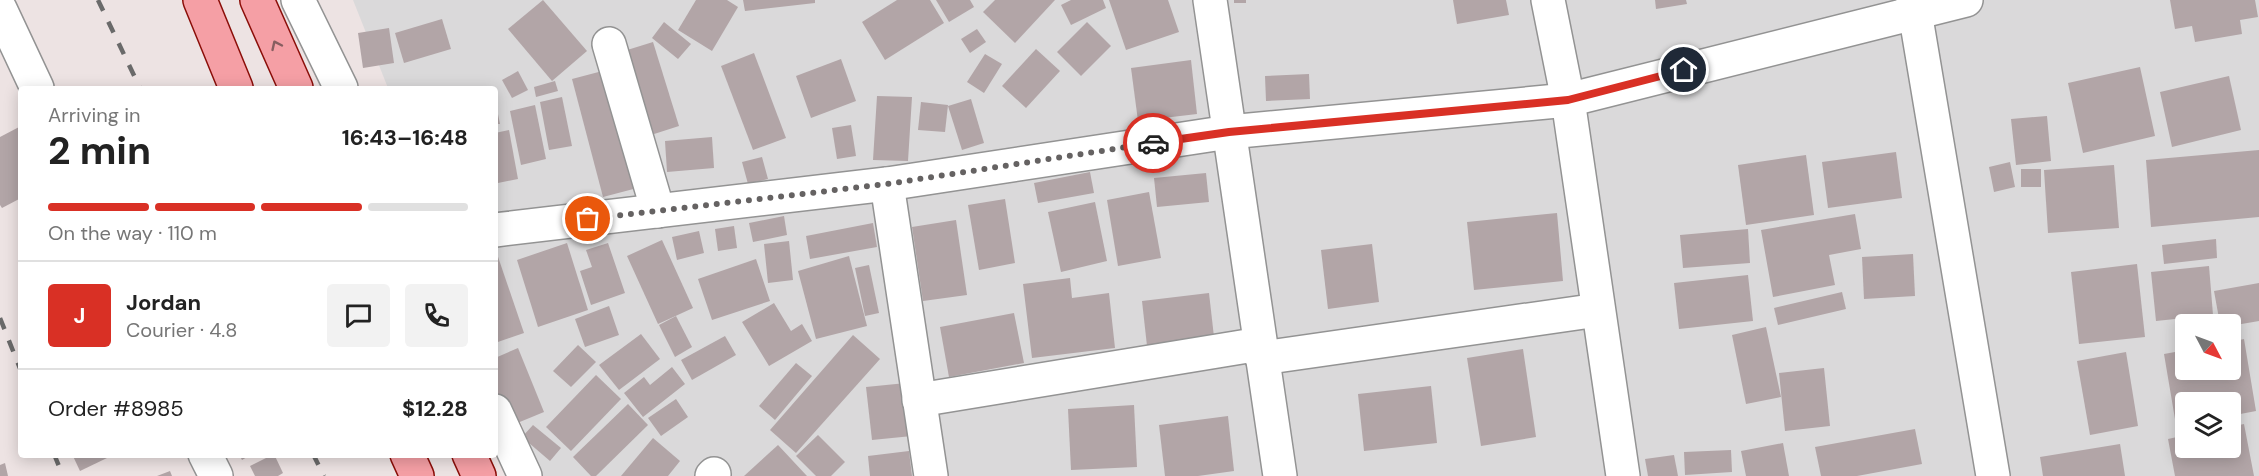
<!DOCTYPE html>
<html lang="en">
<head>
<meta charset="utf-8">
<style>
  :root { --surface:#fff; --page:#f2f2f2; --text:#222; --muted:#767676; --line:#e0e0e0; --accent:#d93025 }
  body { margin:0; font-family:"DM Sans",sans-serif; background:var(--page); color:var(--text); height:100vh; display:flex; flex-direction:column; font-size:22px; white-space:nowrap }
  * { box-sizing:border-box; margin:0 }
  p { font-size:20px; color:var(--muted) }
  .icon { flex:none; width:33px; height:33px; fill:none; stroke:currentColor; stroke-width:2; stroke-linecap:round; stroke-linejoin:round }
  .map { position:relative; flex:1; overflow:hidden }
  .details { position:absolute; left:18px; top:86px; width:480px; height:372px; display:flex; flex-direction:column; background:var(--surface); border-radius:6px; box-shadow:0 3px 15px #0003 }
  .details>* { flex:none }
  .needle { width:39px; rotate:131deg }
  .buttons { position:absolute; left:2175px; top:314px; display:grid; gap:12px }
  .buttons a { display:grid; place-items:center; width:66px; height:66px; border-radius:6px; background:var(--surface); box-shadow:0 3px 15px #0003; font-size:30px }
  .pin { position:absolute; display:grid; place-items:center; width:51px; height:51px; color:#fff; margin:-26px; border:3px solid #fff; border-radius:50%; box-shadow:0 2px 6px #0007 }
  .courier { position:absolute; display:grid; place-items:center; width:60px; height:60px; margin:-30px; border:4px solid #d93025; border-radius:50%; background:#fff; color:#222; box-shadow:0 2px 8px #0007 }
  .overview em { font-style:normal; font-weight:700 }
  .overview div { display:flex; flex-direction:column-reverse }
  .overview { display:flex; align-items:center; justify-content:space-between; height:102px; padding:0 30px }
  h1 { font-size:39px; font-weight:700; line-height:45px }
  .bar { display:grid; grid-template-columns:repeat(4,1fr); gap:9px 6px; align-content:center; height:72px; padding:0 30px }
  .bar i { height:8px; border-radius:4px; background:var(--line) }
  .bar .current { background:var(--accent) }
  .bar p { grid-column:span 4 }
  .line { display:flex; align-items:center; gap:15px; padding:0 30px; border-top:2px solid var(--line) }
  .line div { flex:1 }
  .round { display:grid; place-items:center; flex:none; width:63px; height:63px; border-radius:6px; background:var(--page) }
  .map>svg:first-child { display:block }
  .residential { fill:#dad9da; fill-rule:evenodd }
  .building { fill:#b2a5a7 }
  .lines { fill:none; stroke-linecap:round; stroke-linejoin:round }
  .minor-casing { stroke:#939393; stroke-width:36 }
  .major-casing { stroke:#8b0e09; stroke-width:36 }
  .minor { stroke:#fff; stroke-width:33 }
  .major { stroke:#f59fa5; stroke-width:33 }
  .rail { stroke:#6a6a6a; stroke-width:4.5; stroke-dasharray:12 12; stroke-linecap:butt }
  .oneway { stroke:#885e60 }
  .done { stroke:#656262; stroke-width:6; stroke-dasharray:0 10.8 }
  .route { stroke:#d93025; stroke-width:8 }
</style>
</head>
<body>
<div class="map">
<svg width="2259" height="476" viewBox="0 0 2259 476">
  <rect width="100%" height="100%" fill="#ede3e3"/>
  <path class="residential" d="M353,0H2259V476H542L495,358V88H388ZM2186,324H2230V369H2186ZM2186,402H2230V447H2186Z"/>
  <g class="building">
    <path d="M543,0L587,51L552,81L508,29Z"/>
    <path d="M696,0H727L738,7L712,51L678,30Z"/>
    <path d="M743,0H815V3L745,11Z"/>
    <path d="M897,0H930L944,23L885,60L862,22Z"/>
    <path d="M936,0H970L974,7L949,22Z"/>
    <path d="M995,0H1055L1015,43L983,12Z"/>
    <path d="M1071,0H1103L1106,8L1071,25L1061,5Z"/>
    <path d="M1109,0H1168L1179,32L1126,50Z"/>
    <rect x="1234" y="0" width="12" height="3"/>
    <path d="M1453,0H1506L1509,15L1457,24Z"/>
    <path d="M1655,0H1686L1687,4L1656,9Z"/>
    <path d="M2170,0H2255L2258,17L2240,20L2242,34L2195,42L2192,26L2175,29Z"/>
    <path d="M442,19L451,49L404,63L395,33Z"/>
    <path d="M664,22L691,44L678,59L652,38Z"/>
    <path d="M1087,22L1111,46L1081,76L1057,52Z"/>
    <path d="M389,28L394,63L363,68L358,33Z"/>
    <path d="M977,29L986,42L970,53L961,39Z"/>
    <path d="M653,42L679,126L651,135L624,51Z"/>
    <path d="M1036,49L1060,71L1026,108L1002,86Z"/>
    <path d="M754,53L786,138L753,150L721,66Z"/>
    <path d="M985,54L1002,64L984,93L967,82Z"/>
    <path d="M841,59L856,101L811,118L796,76Z"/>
    <path d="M1191,60L1197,114L1138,121L1131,68Z"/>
    <path d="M2140,67L2155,136L2083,153L2068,83Z"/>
    <path d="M610,69L641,187L603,197L572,79Z"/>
    <path d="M518,71L528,90L512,98L502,80Z"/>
    <path d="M1309,74L1310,99L1266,101L1265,76Z"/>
    <path d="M2229,76L2241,130L2172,147L2160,92Z"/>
    <path d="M555,81L558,91L536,97L534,87Z"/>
    <path d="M877,96L912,97L908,161L873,160Z"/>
    <path d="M562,97L572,146L549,150L540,102Z"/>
    <path d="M495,99L500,124H495Z"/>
    <path d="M971,99L984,143L962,150L948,106Z"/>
    <path d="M921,102L948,105L945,132L918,130Z"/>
    <path d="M535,105L546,159L521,165L510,111Z"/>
    <path d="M2047,116L2051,161L2016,165L2011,119Z"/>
    <path d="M851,125L856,156L837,159L832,128Z"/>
    <path d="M21,126V198L2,208L0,205V137Z"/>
    <path d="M509,130L518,179L498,183L495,166V133Z"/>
    <path d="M712,137L714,168L667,172L665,141Z"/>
    <path d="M2259,150V217L2151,227L2146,160Z"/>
    <path d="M1896,152L1902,198L1828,208L1822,162Z"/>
    <path d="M1806,155L1814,215L1746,225L1738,165Z"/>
    <path d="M762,157L768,179L748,184L742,162Z"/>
    <path d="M2010,162L2015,187L1994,192L1989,167Z"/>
    <path d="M2114,165L2119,228L2048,233L2044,170Z"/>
    <rect x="2021" y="169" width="20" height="18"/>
    <path d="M1090,172L1094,193L1038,203L1034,183Z"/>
    <path d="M1206,173L1209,202L1157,207L1154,178Z"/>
    <path d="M1149,192L1161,258L1118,266L1107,200Z"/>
    <path d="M1005,199L1015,263L979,270L968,205Z"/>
    <path d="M1095,202L1107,261L1061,272L1048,212Z"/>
    <path d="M1557,213L1563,281L1474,290L1467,222Z"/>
    <path d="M1855,214L1861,249L1829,255L1835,285L1773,297L1761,230Z"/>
    <path d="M784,216L787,235L753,242L749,223Z"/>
    <path d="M956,220L967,295L923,301L912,227Z"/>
    <path d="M873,223L877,247L810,259L806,236Z"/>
    <path d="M734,226L737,248L718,251L715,229Z"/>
    <path d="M1748,229L1750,263L1683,268L1680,235Z"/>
    <path d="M699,231L704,253L677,260L672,237Z"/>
    <path d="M2216,239L2217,258L2164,264L2162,245Z"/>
    <path d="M662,240L693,308L658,324L627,256Z"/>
    <path d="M789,241L793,280L768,283L764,244Z"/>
    <path d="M567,243L588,310L538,327L517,260Z"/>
    <path d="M608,243L625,293L591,305L580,271L592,267L586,250Z"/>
    <path d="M1372,244L1379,302L1328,309L1321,250Z"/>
    <path d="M495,248L524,333L495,343Z"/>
    <path d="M1913,254L1915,296L1864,299L1862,257Z"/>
    <path d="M849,256L867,326L816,339L798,271Z"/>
    <path d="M756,259L770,301L712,320L698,279Z"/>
    <path d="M2137,264L2145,337L2079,344L2071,272Z"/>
    <path d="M869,265L879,313L865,316L855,268Z"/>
    <path d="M2209,266L2213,315L2156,321L2151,272Z"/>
    <path d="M1748,275L1753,321L1679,329L1674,283Z"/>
    <path d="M1070,278L1072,298L1109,293L1115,348L1032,358L1023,284Z"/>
    <path d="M2259,283V321L2230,326V324H2220L2214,291Z"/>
    <path d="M1842,292L1846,309L1778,325L1774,308Z"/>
    <path d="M1209,293L1214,337L1147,346L1142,301Z"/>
    <path d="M774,303L791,331L802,324L812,341L769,366L742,322Z"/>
    <path d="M609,306L619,335L585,347L575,319Z"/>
    <path d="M1014,313L1024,363L949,377L940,327Z"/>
    <path d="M676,316L692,347L675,357L659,325Z"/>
    <path d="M1766,327L1781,397L1746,404L1732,335Z"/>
    <path d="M641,334L660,359L619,390L599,365Z"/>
    <path d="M853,335L880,359L796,453L770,430Z"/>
    <path d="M725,336L736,355L692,380L681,360Z"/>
    <path d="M2244,339L2256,411L2230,416V402H2186V424L2176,425L2164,354L2186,350V369H2230V342Z"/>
    <path d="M578,345L596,362L571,387L553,371Z"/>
    <path d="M518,348L544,412L510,426L495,387V358Z"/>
    <path d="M1523,349L1536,437L1481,446L1467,358Z"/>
    <path d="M2126,352L2138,426L2090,435L2077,361Z"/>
    <path d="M796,363L812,376L775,420L759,406Z"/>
    <path d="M672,367L685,384L643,417L624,393L644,377L650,385Z"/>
    <path d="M1824,368L1830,426L1785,431L1779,373Z"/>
    <path d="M596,375L621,399L571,451L546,427Z"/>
    <path d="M906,383L912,436L872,440L866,387Z"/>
    <path d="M1431,386L1437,443L1364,451L1358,394Z"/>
    <path d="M676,399L688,417L661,436L648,418Z"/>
    <path d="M628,404L648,425L596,476H591L573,457Z"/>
    <path d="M1134,405L1137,467L1071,470L1068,409Z"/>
    <path d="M1228,416L1234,471L1198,476H1165L1159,425Z"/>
    <path d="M2244,424L2254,476H2175L2168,439L2186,435V447H2230V427Z"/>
    <path d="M533,425L561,448L550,461L522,437Z"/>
    <path d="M1915,429L1922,464L1857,476H1821L1815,447Z"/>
    <path d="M818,435L845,462L831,476H816L796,456Z"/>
    <path d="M653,438L680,461L668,476H621Z"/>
    <path d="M1783,443L1789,476H1746L1741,451Z"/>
    <path d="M2120,444L2125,476H2043L2040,457Z"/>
    <path d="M778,445L807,476H744Z"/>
    <path d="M1731,450L1732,472L1685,475L1684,452Z"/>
    <path d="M909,451L912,476H870L868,456Z"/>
    <path d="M72,454H106L107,458L80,471Z"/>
    <path d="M239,454H252L242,460Z"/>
    <path d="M274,454L283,473L278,476H255L250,466Z"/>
    <path d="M1674,455L1678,476H1648L1645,459Z"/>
    <path d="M5,463L8,476H0V465Z"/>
    <path d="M170,471L172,476H157Z"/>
  </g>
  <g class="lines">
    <g class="minor-casing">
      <g id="minor">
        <path d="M298,0L341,88"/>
        <path d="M1210,0L1280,476"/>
        <path d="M1548,0L1568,100L1623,476"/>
        <path d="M1913,0L1993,476"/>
        <path d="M0,9L37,88"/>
        <path d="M609,44L658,211"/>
        <path d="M887,184L931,476"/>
        <path d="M495,230L887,184L1229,132L1568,100L1966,0"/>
        <path d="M1262,358L1598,310"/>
        <path d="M919,400L1260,344"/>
        <path d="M495,411L525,476"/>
        <path d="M205,454L216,476"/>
        <path d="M712,476L714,474"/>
      </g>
    </g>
    <g class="major-casing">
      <g id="major">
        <path d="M200,0L236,88"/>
        <path d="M257,0L296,88"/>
        <path d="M407,454L417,476"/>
        <path d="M469,454L479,476"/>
      </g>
    </g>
    <use href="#minor" class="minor"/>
    <use href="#major" class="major"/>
    <g class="rail">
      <path d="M98,0L140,88"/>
      <path d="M0,318L21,371"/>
      <path d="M54,454L63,476"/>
      <path d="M313,454L324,476"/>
    </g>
  </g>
  <defs><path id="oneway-chevron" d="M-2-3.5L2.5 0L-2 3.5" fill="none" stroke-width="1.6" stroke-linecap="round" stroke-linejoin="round" transform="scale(1.5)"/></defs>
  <use class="oneway" href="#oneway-chevron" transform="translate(276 45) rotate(-115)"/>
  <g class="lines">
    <path class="done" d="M588,219L887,184L1153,143"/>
    <path class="route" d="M1153,143L1229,132L1568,100L1684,70"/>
  </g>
</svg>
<div class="buttons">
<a><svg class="needle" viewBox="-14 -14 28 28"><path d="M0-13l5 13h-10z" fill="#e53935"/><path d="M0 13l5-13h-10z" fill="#767676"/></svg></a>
<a><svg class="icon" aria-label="layers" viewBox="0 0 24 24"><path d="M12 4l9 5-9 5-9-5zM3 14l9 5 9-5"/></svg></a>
</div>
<div class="pin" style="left:588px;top:219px;background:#ea580c"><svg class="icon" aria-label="bag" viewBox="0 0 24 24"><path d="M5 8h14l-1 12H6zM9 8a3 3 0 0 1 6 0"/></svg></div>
<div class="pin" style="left:1684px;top:70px;background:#1f2937"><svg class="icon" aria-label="home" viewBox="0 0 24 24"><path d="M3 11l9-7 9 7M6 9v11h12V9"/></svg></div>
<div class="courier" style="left:1153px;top:143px"><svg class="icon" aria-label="car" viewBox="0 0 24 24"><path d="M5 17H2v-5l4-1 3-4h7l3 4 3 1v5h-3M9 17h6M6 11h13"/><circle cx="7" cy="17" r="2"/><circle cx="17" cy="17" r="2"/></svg></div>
<section class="details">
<div class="overview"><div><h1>2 min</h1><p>Arriving in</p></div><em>16:43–16:48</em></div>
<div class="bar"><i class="current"></i><i class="current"></i><i class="current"></i><i></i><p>On the way · 110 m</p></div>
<div class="line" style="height:108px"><b class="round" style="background:var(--accent);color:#fff">J</b><div><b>Jordan</b><p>Courier · 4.8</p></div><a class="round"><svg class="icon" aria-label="chat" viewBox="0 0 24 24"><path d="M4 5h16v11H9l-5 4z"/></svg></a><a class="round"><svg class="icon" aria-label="phone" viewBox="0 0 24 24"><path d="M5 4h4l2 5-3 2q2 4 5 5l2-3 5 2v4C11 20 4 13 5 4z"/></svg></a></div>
<div class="line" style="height:78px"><div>Order #8985</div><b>$12.28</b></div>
</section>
</div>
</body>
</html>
